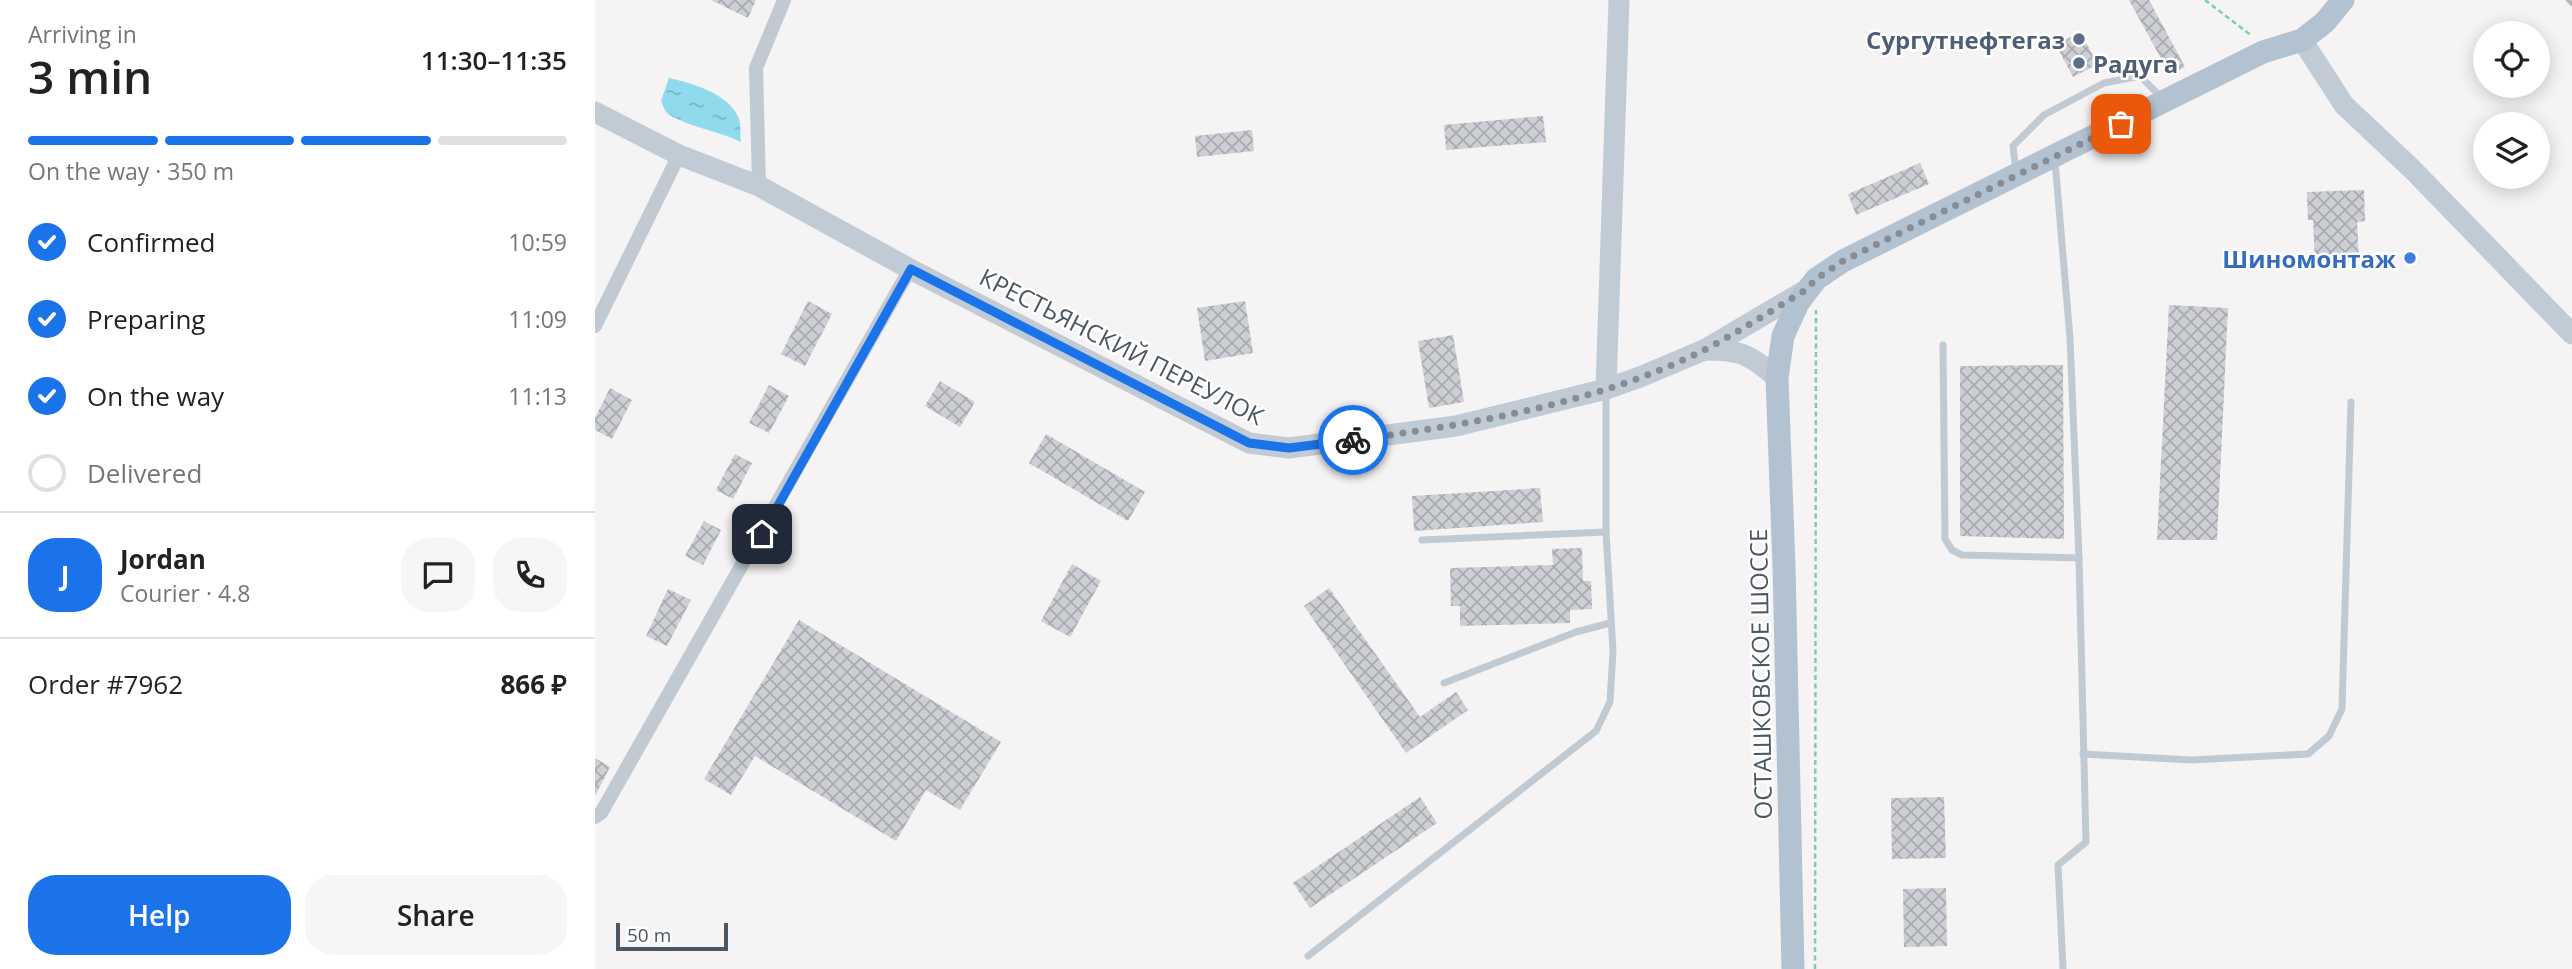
<!DOCTYPE html>
<html lang="en">
<head>
<meta charset="utf-8">
<style>
  :root { --surface:#fff; --page:#f6f6f6; --text:#222; --muted:#767676; --line:#e0e0e0; --accent:#1a73e8 }
  body { margin:0; font-family:"Open Sans",sans-serif; background:var(--page); color:var(--text); height:100vh; display:flex; flex-direction:column; font-size:26px; white-space:nowrap }
  * { box-sizing:border-box; margin:0 }
  p { font-size:23px; color:var(--muted) }
  .icon { flex:none; width:38px; height:38px; fill:none; stroke:currentColor; stroke-width:2; stroke-linecap:round; stroke-linejoin:round }
  .map { position:relative; flex:1; overflow:hidden }
  .sheet { display:flex; flex-direction:column; background:var(--surface); width:595px }
  .sheet>* { flex:none }
  .fabs { position:absolute; left:1878px; top:21px; display:grid; gap:14px }
  .fabs a { display:grid; place-items:center; width:77px; height:77px; border-radius:50%; background:var(--surface); box-shadow:0 4px 18px #0003; font-size:35px }
  .scale { position:absolute; left:21px; bottom:18px; width:112px; box-sizing:border-box; padding-left:7px; border:4px solid #4a5661; border-top:0; font-size:19px; line-height:24px; white-space:nowrap; color:#4a5661; -webkit-text-stroke:5px #fff; paint-order:stroke }
  .pin { position:absolute; display:grid; place-items:center; width:60px; height:60px; color:#fff; margin:-30px; border-radius:14px; box-shadow:0 4px 10px #0006 }
  .courier { position:absolute; display:grid; place-items:center; width:70px; height:70px; margin:-35px; border:5px solid #1a73e8; border-radius:50%; background:#fff; color:#222; box-shadow:0 2px 9px #0007 }
  .headline em { font-style:normal; font-weight:600 }
  .headline div { display:flex; flex-direction:column-reverse }
  .headline { display:flex; align-items:center; justify-content:space-between; height:119px; padding:0 28px }
  h1 { font-size:46px; font-weight:600; line-height:52px }
  .bar { display:grid; grid-template-columns:repeat(4,1fr); gap:10px 7px; align-content:center; height:84px; padding:0 28px }
  .bar i { height:9px; border-radius:5px; background:var(--line) }
  .bar .current { background:var(--accent) }
  .bar p { grid-column:span 4 }
  .line { display:flex; align-items:center; gap:18px; padding:0 28px; border-top:2px solid var(--line) }
  .line div { flex:1 }
  .round { display:grid; place-items:center; flex:none; width:74px; height:74px; border-radius:28px; background:var(--page) }
  ol { padding:0 28px; list-style:none }
  li { display:flex; align-items:center; gap:21px; height:77px }
  li p { margin-inline-start:auto }
  li .icon { padding:7px; border-radius:50%; background:var(--accent); color:#fff; stroke-width:4 }
  li:last-child { color:var(--muted) }
  li i { width:38px; height:38px; border:4px solid var(--line); border-radius:50% }
  .cta { display:flex; gap:14px; margin-top:auto; padding:14px 28px }
  .cta a { flex:1; height:80px; border-radius:28px; background:var(--accent); color:#fff; font-size:28px; font-weight:600; line-height:80px; text-align:center }
  .cta a+a { background:var(--page); color:var(--text) }
  main { display:flex; flex:1; min-height:0 }
  .map>svg:first-child { display:block }
  .water { fill:url(#water-ripples) }
  .building { fill:url(#building-cross-hatch) }
  .lines { fill:none; stroke-linecap:round; stroke-linejoin:round }
  .path { stroke:#7ad0a6; stroke-width:2.5; stroke-dasharray:5 3.5; stroke-linecap:butt }
  .lane { stroke:#c1cad2; stroke-width:7 }
  .street { stroke:#c1cad2; stroke-width:14 }
  .secondary { stroke:#c1cbd6; stroke-width:21 }
  .primary { stroke:#b3c2d1; stroke-width:23 }
  .rail { stroke:#b5b8bd; stroke-width:4.5 }
  .done { stroke:#868d94; stroke-width:7; stroke-dasharray:0 12.6 }
  .route { stroke:#1a73e8; stroke-width:9 }
  .service-dot { fill:#5c6f8a; stroke:#fff; stroke-width:2.5 }
  .shop-dot { fill:#3f7fe0; stroke:#fff; stroke-width:2.5 }
  .labels { text-anchor:middle; dominant-baseline:central; stroke-width:5; stroke-linejoin:round; paint-order:stroke }
  .service-label { font-size:24px; font-weight:bold; fill:#4e5e75; stroke:#fff; text-anchor:end }
  .shop-label { font-size:24px; font-weight:bold; fill:#366cbe; stroke:#fff; text-anchor:end }
  .street-label { font-size:24px; fill:#4a5661; stroke:#fff }
</style>
</head>
<body>
<main>
<section class="sheet">
<div class="headline"><div><h1>3 min</h1><p>Arriving in</p></div><em>11:30–11:35</em></div>
<div class="bar"><i class="current"></i><i class="current"></i><i class="current"></i><i></i><p>On the way · 350 m</p></div>
<ol>
<li><svg class="icon" aria-label="check" viewBox="0 0 24 24"><path d="M5 12l5 5 9-10"/></svg>Confirmed<p>10:59</p></li>
<li><svg class="icon" aria-label="check" viewBox="0 0 24 24"><path d="M5 12l5 5 9-10"/></svg>Preparing<p>11:09</p></li>
<li><svg class="icon" aria-label="check" viewBox="0 0 24 24"><path d="M5 12l5 5 9-10"/></svg>On the way<p>11:13</p></li>
<li><i></i>Delivered</li>
</ol>
<div class="line" style="height:126px"><b class="round" style="background:var(--accent);color:#fff">J</b><div><b>Jordan</b><p>Courier · 4.8</p></div><a class="round"><svg class="icon" aria-label="chat" viewBox="0 0 24 24"><path d="M4 5h16v11H9l-5 4z"/></svg></a><a class="round"><svg class="icon" aria-label="phone" viewBox="0 0 24 24"><path d="M5 4h4l2 5-3 2q2 4 5 5l2-3 5 2v4C11 20 4 13 5 4z"/></svg></a></div>
<div class="line" style="height:91px"><div>Order #7962</div><b>866 ₽</b></div>
<div class="cta"><a>Help</a><a>Share</a></div>
</section>
<div class="map">
<svg width="1977" height="969" viewBox="0 0 1977 969">
  <defs>
    <pattern id="water-ripples" width="26" height="14" patternUnits="userSpaceOnUse" patternTransform="scale(1.75)"><rect width="26" height="14" fill="#90daee"/><path d="M2 4q2-2 4 0t4 0M15 11q2-2 4 0t4 0" fill="none" stroke="#78b4c4"/></pattern>
    <pattern id="building-cross-hatch" width="8" height="8" patternUnits="userSpaceOnUse" patternTransform="scale(1.75)"><rect width="8" height="8" fill="#cdcfd5"/><path d="M0 0l8 8M0 8l8-8" fill="none" stroke="#a8abb0"/></pattern>
  </defs>
  <rect width="100%" height="100%" fill="#f5f3f3"/>
  <path class="water" d="M74,78C97,83 135,94 144,119C146,125 145,135 146,142C127,132 83,124 71,112C69,109 68,105 66,101Z"/>
  <g class="building">
    <path d="M116,0H161L153,18Z"/>
    <path d="M1534,0H1554L1590,67L1575,75Z"/>
    <path d="M1485,32L1503,64L1478,77L1461,45Z"/>
    <path d="M948,116L951,142L851,150L849,125Z"/>
    <path d="M657,130L659,151L602,157L600,136Z"/>
    <path d="M1325,163L1334,184L1261,215L1253,194Z"/>
    <path d="M1769,190L1770,221L1762,222L1764,260L1720,262L1718,220H1713L1712,192Z"/>
    <path d="M213,301L237,314L210,366L186,354Z"/>
    <path d="M650,301L658,353L610,361L602,308Z"/>
    <path d="M1574,305L1633,308L1622,540H1562Z"/>
    <path d="M858,335L869,402L834,408L823,341Z"/>
    <path d="M1468,365L1469,539L1365,536V366Z"/>
    <path d="M345,381L380,402L365,427L330,406Z"/>
    <path d="M174,385L194,396L174,433L154,423Z"/>
    <path d="M15,388L37,400L17,439L0,430V418Z"/>
    <path d="M451,434L550,492L533,521L434,463Z"/>
    <path d="M140,454L157,463L138,499L121,490Z"/>
    <path d="M945,488L948,522L819,531L817,496Z"/>
    <path d="M109,521L126,530L108,565L90,556Z"/>
    <path d="M987,548L988,581H996L997,609L975,610V623L865,626V606H856L855,568L958,565L957,549Z"/>
    <path d="M477,564L506,581L475,637L446,621Z"/>
    <path d="M734,588L825,717L861,692L873,710L811,753L709,606Z"/>
    <path d="M73,589L96,600L72,646L51,636Z"/>
    <path d="M204,620L406,742L365,810L331,790L301,841L160,756L136,795L109,779Z"/>
    <path d="M0,758L15,767L0,796Z"/>
    <path d="M825,797L842,823L715,908L698,883Z"/>
    <path d="M1349,797L1351,858L1297,859L1296,798Z"/>
    <path d="M1351,888L1352,946L1309,947L1308,889Z"/>
  </g>
  <g class="lines">
    <g class="path">
      <path d="M1610,0L1657,36"/>
      <path d="M1220,969L1221,310"/>
    </g>
    <g class="lane">
      <path d="M1460,161L1475,338L1484,558L1491,842L1463,865L1468,969"/>
      <path d="M1421,171L1418,146L1449,115L1509,83L1545,76L1568,99"/>
      <path d="M1348,345L1350,539L1357,550L1367,555L1484,558"/>
      <path d="M827,540L1011,532"/>
      <path d="M849,683L981,632L1015,623"/>
      <path d="M1488,754L1596,760L1713,754L1734,736L1747,709L1756,402"/>
      <path d="M713,956L1001,731L1015,702L1018,651L1011,532V393"/>
    </g>
    <g class="street">
      <path d="M164,186L161,68L189,0"/>
      <path d="M0,326L84,155"/>
      <path d="M0,817L6,813L315,269"/>
    </g>
    <g class="secondary">
      <path d="M1707,40L1749,105L1817,169L1977,334"/>
      <path d="M0,112L84,155L164,186L315,269L654,443L694,448L861,426L1011,389L1045,377L1109,350L1211,290"/>
      <path d="M1109,350C1147,350 1154,354 1182,378"/>
      <path d="M1011,389L1024,0"/>
    </g>
    <path class="primary" d="M1198,969L1189,566L1182,378L1188,336L1203,303L1221,279L1248,261L1668,52L1707,40L1730,22L1748,0"/>
    <path class="rail" d="M1973,0L1977,4"/>
  </g>
  <g class="lines">
    <path class="done" d="M758,440C873,425 1005,403 1109,350C1144,332 1177,310 1211,290L1221,279L1248,261L1526,124"/>
    <path class="route" d="M167,534L316,269L654,443L694,448L758,440"/>
  </g>
  <g class="service-dot">
    <circle cx="1484" cy="39" r="7"/>
    <circle cx="1484" cy="63" r="7"/>
  </g>
  <circle class="shop-dot" cx="1815" cy="258" r="7"/>
  <g class="labels">
    <g class="service-label">
      <text x="1470" y="39">Сургутнефтегаз</text>
      <text x="1498" y="63" text-anchor="start">Радуга</text>
    </g>
    <g class="shop-label">
      <text x="1801" y="258">Шиномонтаж</text>
    </g>
    <g class="street-label">
      <text transform="translate(527 346) rotate(27)">КРЕСТЬЯНСКИЙ ПЕРЕУЛОК</text>
      <text transform="translate(1165 674) rotate(-91)">ОСТАШКОВСКОЕ ШОССЕ</text>
    </g>
  </g>
</svg>
<div class="fabs">
<a><svg class="icon" aria-label="locate" viewBox="0 0 24 24"><circle cx="12" cy="12" r="6"/><path d="M12 2v4M12 18v4M2 12h4M18 12h4"/></svg></a>
<a><svg class="icon" aria-label="layers" viewBox="0 0 24 24"><path d="M12 4l9 5-9 5-9-5zM3 14l9 5 9-5"/></svg></a>
</div>
<div class="scale">50 m</div>
<div class="pin" style="left:1526px;top:124px;background:#ea580c"><svg class="icon" aria-label="bag" viewBox="0 0 24 24"><path d="M5 8h14l-1 12H6zM9 8a3 3 0 0 1 6 0"/></svg></div>
<div class="pin" style="left:167px;top:534px;background:#1f2937"><svg class="icon" aria-label="home" viewBox="0 0 24 24"><path d="M3 11l9-7 9 7M6 9v11h12V9"/></svg></div>
<div class="courier" style="left:758px;top:440px"><svg class="icon" aria-label="bike" viewBox="0 0 24 24"><circle cx="6" cy="16" r="4"/><circle cx="18" cy="16" r="4"/><path d="M6 16l4-8h5l3 8M10 8l3 8H6M13 5h3"/></svg></div>
</div>
</main>
</body>
</html>
